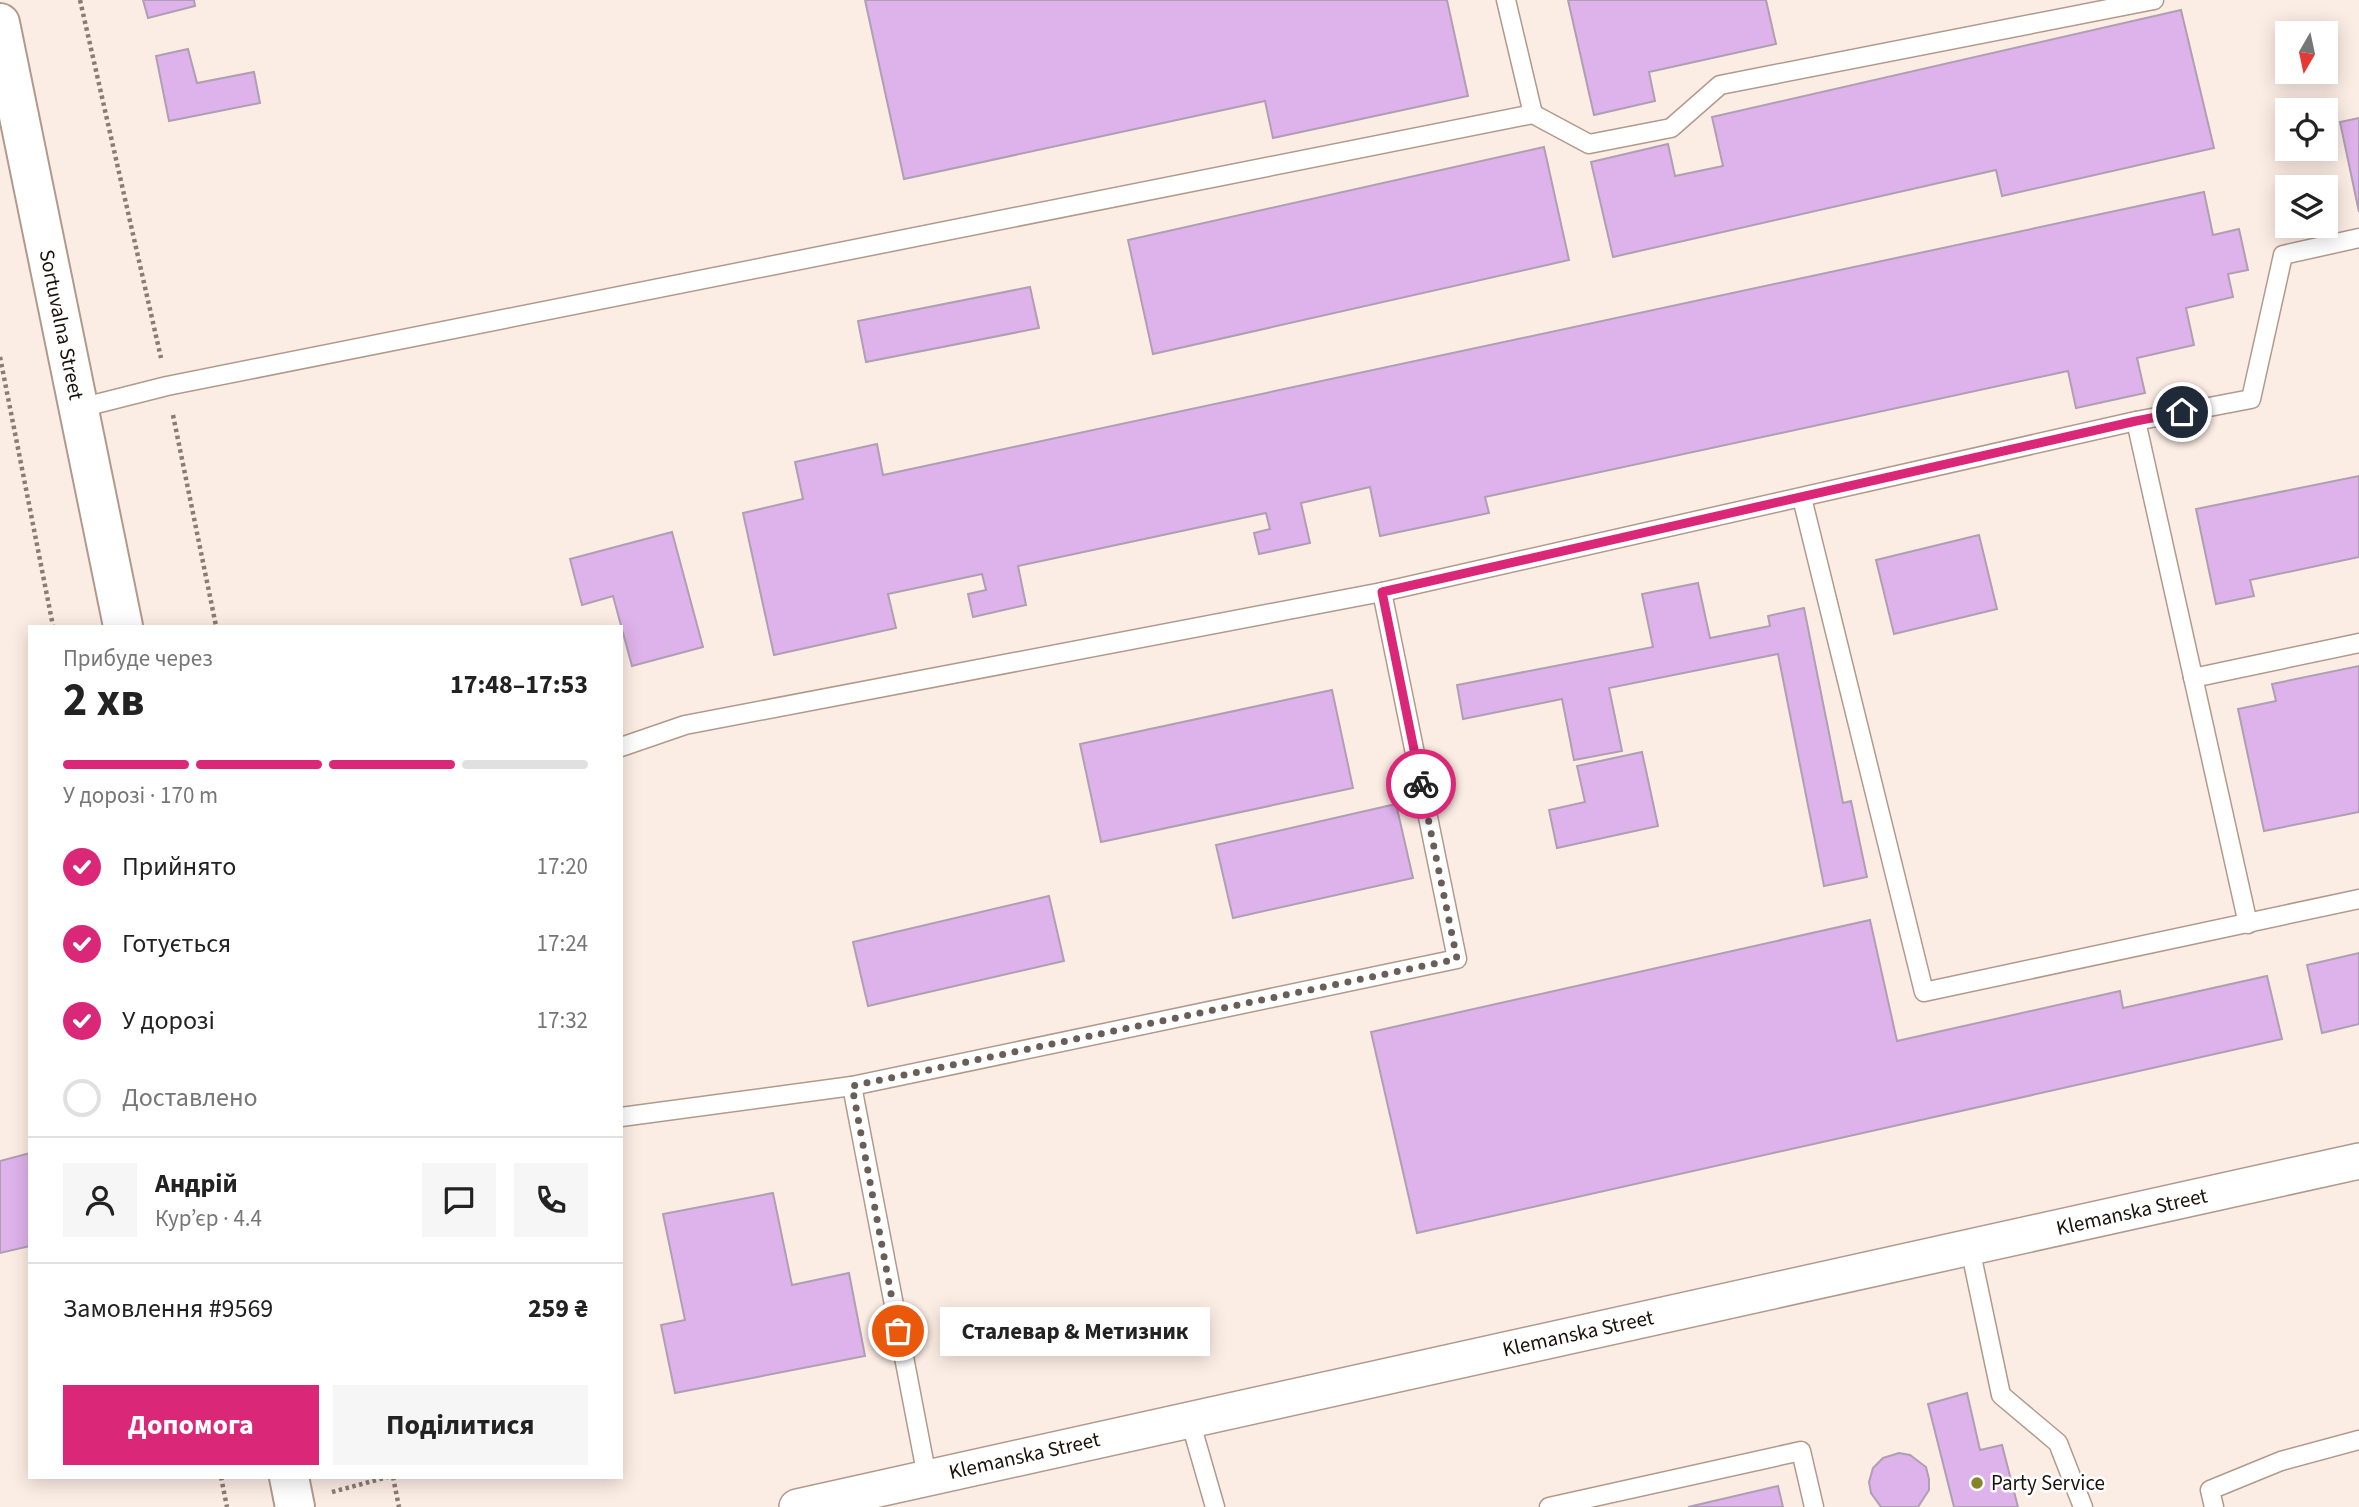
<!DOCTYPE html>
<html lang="uk">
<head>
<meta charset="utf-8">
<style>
  :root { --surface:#fff; --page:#f6f6f6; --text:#222; --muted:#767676; --line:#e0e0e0; --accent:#db2777 }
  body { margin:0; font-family:"Source Sans 3",sans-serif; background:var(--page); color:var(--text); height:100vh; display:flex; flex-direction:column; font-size:26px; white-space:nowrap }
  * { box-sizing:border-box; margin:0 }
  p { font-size:23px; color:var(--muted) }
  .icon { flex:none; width:38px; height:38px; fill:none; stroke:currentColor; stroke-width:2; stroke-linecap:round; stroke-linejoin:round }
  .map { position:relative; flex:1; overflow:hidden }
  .sheet { position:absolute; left:28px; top:625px; width:595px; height:854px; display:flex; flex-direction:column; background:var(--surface); border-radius:0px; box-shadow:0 4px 18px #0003 }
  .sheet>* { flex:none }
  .needle { width:46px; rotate:189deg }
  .fabs { position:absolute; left:2275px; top:21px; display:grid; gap:14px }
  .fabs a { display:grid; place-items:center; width:63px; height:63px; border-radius:0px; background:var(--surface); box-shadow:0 4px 18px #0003; font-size:35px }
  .pin { position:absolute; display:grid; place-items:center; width:60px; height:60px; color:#fff; margin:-30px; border:4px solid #fff; border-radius:50%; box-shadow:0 2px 7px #0007 }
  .courier { position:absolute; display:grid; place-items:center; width:70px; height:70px; margin:-35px; border:5px solid #db2777; border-radius:50%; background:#fff; color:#222; box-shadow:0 2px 9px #0007 }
  .bubble { position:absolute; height:49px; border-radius:0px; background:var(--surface); box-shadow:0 4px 18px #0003; font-size:23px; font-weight:700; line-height:49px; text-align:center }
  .headline em { font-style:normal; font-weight:700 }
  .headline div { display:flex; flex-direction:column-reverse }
  .headline { display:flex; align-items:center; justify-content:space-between; height:119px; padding:0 35px }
  h1 { font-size:46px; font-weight:700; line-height:52px }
  .bar { display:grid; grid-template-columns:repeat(4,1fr); gap:10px 7px; align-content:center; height:84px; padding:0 35px }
  .bar i { height:9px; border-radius:5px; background:var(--line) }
  .bar .selected { background:var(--accent) }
  .bar p { grid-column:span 4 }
  .line { display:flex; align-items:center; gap:18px; padding:0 35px; border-top:2px solid var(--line) }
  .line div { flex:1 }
  .round { display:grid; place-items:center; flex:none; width:74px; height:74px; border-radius:0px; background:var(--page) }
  ol { padding:0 35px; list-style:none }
  li { display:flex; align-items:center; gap:21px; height:77px }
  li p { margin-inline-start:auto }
  li .icon { padding:7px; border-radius:50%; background:var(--accent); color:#fff; stroke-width:4 }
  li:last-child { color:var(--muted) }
  li i { width:38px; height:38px; border:4px solid var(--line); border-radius:50% }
  .primary-button { display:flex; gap:14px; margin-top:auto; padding:14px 35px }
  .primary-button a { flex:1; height:80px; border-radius:0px; background:var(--accent); color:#fff; font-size:28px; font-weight:700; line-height:80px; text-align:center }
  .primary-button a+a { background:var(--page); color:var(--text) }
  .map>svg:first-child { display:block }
  .building { fill:#deb2ea; stroke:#af9fb3; stroke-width:2 }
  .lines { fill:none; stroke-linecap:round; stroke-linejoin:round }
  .lane-casing { stroke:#b19a8c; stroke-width:21 }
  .street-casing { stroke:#b19a8c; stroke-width:38 }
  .secondary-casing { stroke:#b19a8c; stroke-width:42 }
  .path { stroke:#887c75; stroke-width:4.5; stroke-dasharray:3.5 3.5; stroke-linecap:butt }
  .lane { stroke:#fff; stroke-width:18 }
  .street { stroke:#fff; stroke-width:35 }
  .secondary { stroke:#fff; stroke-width:38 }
  .done { stroke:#695e58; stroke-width:7; stroke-dasharray:0 12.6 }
  .route { stroke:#db2777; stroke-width:9 }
  .poi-dot { fill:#86832c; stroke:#fff; stroke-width:2.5 }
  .labels { text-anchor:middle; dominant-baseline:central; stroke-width:5; stroke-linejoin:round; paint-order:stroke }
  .street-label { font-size:21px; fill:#1a110c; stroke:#fff }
  .poi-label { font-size:21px; fill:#1a110c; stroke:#fff; text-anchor:start }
</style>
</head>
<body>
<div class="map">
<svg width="2359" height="1507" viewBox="0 0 2359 1507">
  <rect width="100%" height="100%" fill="#fcede4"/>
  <g class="building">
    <path d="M143,0H194L195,6L148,18Z"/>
    <path d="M865,0H1447L1468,96L1273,138L1265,101L904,179Z"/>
    <path d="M1568,0H1766L1776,44L1649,72L1655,101L1594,115Z"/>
    <path d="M2181,10L2214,148L2002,196L1996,170L1613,257L1591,162L1668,144L1675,176L1723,166L1712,117Z"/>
    <path d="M188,49L197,83L254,72L260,103L169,121L156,56Z"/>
    <path d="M2359,118V212L2340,122Z"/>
    <path d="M1544,147L1569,260L1153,354L1128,240Z"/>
    <path d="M2204,192L2213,235L2239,229L2248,270L2228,274L2233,297L2186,308L2194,345L2137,358L2145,393L2076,408L2068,371L1485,497L1489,513L1380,536L1370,487L1301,503L1310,543L1259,554L1254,533L1270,529L1266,513L1018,566L1026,605L973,617L968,594L986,590L982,574L888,594L896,628L774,655L743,513L803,499L795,462L877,444L883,475Z"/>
    <path d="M1030,287L1039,328L866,362L858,321Z"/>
    <path d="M2359,476V557L2250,580L2254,596L2216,604L2196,509Z"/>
    <path d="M672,532L703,647L632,666L613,596L582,605L570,559Z"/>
    <path d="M1979,535L1997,609L1894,634L1876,560Z"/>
    <path d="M1698,583L1710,638L1770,626L1768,616L1804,608L1843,803L1851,801L1867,877L1824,886L1778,654L1609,688L1622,751L1574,760L1562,699L1463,719L1457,685L1653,647L1642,594Z"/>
    <path d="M2359,666V812L2264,831L2238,709L2276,701L2272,684Z"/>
    <path d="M1332,690L1353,788L1101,842L1080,744Z"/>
    <path d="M1642,752L1658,826L1557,848L1549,810L1585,802L1577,766Z"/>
    <path d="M1396,804L1413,878L1233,918L1216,845Z"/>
    <path d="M1049,896L1064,961L868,1006L853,942Z"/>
    <path d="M1870,920L1897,1041L2120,991L2123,1008L2267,976L2282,1039L1417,1233L1371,1032Z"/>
    <path d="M2359,953V1024L2322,1033L2307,965Z"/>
    <path d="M30,1153V1246L0,1253V1161Z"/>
    <path d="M773,1193L792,1285L849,1273L865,1356L675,1393L661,1325L685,1320L663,1214Z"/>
    <path d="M1967,1393L1980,1450L2002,1445L2018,1507H1954L1928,1404Z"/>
    <path d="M1899,1453L1910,1455L1926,1467L1929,1479V1490L1918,1507H1881L1871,1493L1869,1482L1873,1468L1883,1458Z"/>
    <path d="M1778,1486L1783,1507H1688Z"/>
  </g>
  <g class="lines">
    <g class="lane-casing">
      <g id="lane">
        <path d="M1506,0L1533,114"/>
        <path d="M80,408L167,386L1533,114L1589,144L1671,128L1720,85L2154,0"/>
        <path d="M2136,421L2248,924"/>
        <path d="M1802,498L1924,992L2359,899"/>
        <path d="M2193,678L2359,643"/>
        <path d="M621,747L685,725L1382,592L2136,421L2251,399L2283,255L2359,238"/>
        <path d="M852,1086L927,1477"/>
        <path d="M621,1117L852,1086L1457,959L1382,592"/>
        <path d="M1970,1248L2001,1395L2058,1443L2083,1507"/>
        <path d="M1189,1417L1215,1507"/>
        <path d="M1549,1507L1801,1451L1814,1507"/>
        <path d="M2214,1507L2210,1490L2281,1461L2359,1440"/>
      </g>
    </g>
    <g class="street-casing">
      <g id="street">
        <path id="s1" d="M797,1507C1317,1388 1839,1278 2359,1161"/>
      </g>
    </g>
    <g class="secondary-casing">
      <g id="secondary">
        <path id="s2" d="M0,23L123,626"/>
        <path d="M289,1477L295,1507"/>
      </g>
    </g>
    <g class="path">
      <path d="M80,0L161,358"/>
      <path d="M0,357L53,626"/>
      <path d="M173,415L216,626"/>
      <path d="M221,1477L227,1507"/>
      <path d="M393,1477L399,1507"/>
      <path d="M332,1492L388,1477"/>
    </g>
    <use href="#lane" class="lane"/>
    <use href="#street" class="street"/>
    <use href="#secondary" class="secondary"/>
  </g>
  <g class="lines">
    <path class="done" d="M898,1331L852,1086L1457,959L1421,784"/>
    <path class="route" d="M1421,784L1382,592L2136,421L2182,412"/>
  </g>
  <circle class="poi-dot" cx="1977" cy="1483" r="7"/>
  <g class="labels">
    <g class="street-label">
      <text stroke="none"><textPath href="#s2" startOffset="308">Sortuvalna Street</textPath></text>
      <text stroke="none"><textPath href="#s1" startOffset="1367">Klemanska Street</textPath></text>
      <text stroke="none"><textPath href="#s1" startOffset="800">Klemanska Street</textPath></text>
      <text stroke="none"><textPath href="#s1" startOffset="233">Klemanska Street</textPath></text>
    </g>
    <g class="poi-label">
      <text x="1991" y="1483">Party Service</text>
    </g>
  </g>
</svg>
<div class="fabs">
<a><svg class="needle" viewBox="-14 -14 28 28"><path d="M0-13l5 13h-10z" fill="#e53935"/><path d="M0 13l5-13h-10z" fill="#767676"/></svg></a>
<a><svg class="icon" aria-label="locate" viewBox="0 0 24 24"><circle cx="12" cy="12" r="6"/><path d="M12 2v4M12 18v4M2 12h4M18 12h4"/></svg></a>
<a><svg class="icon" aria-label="layers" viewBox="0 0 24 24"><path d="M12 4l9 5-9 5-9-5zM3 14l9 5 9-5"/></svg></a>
</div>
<div class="pin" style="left:898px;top:1331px;background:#ea580c"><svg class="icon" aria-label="bag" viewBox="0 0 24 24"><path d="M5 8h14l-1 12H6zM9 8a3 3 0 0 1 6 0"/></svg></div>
<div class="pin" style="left:2182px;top:412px;background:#1f2937"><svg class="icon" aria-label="home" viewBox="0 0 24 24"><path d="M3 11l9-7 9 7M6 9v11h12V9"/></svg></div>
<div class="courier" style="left:1421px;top:784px"><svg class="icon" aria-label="bike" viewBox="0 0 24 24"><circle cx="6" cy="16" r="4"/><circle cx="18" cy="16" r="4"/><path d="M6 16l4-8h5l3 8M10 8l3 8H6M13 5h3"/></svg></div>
<div class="bubble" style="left:940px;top:1307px;width:270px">Сталевар &amp; Метизник</div>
<section class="sheet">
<div class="headline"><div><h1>2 хв</h1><p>Прибуде через</p></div><em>17:48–17:53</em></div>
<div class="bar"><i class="selected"></i><i class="selected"></i><i class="selected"></i><i></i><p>У дорозі · 170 m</p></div>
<ol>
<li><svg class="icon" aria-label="check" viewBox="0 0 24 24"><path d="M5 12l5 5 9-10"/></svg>Прийнято<p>17:20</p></li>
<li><svg class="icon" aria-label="check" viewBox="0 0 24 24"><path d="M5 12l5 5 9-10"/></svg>Готується<p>17:24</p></li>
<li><svg class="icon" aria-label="check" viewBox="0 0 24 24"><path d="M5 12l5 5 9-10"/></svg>У дорозі<p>17:32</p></li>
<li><i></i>Доставлено</li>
</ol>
<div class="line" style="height:126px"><a class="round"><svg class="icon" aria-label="person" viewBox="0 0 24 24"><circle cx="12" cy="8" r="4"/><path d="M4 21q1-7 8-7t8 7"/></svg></a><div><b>Андрій</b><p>Кур’єр · 4.4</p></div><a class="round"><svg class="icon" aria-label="chat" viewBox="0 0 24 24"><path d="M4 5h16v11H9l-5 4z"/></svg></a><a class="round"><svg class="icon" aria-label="phone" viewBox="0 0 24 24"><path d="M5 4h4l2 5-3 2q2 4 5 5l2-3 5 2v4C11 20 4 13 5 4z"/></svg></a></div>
<div class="line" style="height:91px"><div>Замовлення #9569</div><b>259 ₴</b></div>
<div class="primary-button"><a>Допомога</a><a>Поділитися</a></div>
</section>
</div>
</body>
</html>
